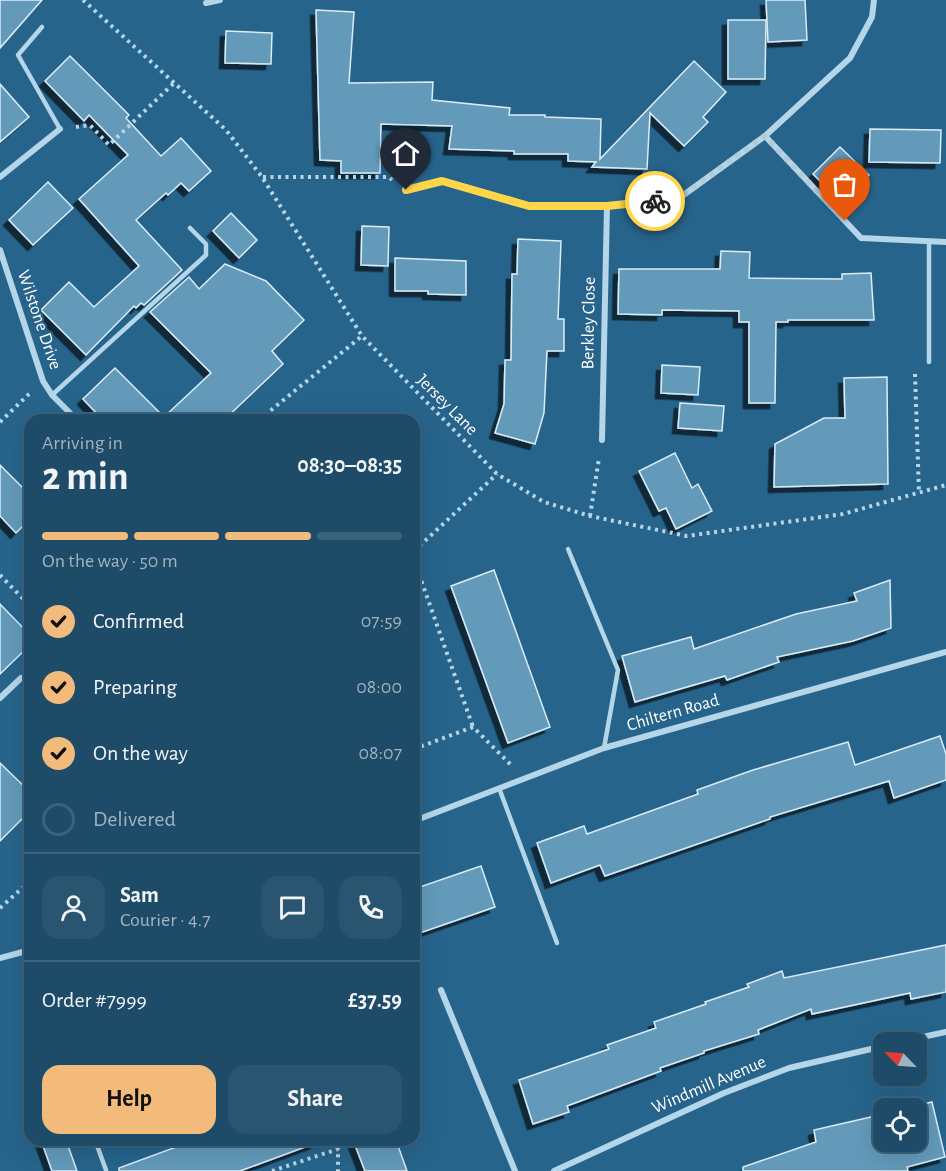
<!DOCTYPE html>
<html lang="en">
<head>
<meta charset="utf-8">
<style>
  :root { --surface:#1d4b68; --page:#2a5571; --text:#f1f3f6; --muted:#a0b3c0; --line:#3b637c; --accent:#f2bb7b }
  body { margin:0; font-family:"Alegreya Sans",sans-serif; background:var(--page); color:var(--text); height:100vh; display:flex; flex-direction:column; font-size:22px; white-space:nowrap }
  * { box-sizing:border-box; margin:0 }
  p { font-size:20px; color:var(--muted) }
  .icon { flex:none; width:33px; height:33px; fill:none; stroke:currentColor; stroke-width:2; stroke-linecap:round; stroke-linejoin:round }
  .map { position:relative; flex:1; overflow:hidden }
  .side { position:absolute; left:24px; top:414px; width:396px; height:732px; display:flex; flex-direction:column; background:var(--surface); border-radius:18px; box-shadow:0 6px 24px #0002,0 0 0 2px var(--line) }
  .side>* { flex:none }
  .needle { width:39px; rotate:295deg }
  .fabs { position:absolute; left:873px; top:1032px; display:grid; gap:12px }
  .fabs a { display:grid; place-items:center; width:54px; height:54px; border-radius:12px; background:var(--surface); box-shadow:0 6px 24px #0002,0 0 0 2px var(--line); font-size:30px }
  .pin { position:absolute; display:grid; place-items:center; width:51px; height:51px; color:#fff; margin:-62px -26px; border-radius:50% 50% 50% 0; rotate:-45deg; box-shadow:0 0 6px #0007 }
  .pin .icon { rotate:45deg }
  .courier { position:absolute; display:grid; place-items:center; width:60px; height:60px; margin:-30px; border:4px solid #ffd54a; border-radius:50%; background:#fff; color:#222; box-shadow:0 2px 8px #0007 }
  .overview em { font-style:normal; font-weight:600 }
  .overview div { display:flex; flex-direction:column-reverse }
  .overview { display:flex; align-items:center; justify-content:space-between; height:102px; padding:0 18px }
  h1 { font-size:39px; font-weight:600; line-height:45px }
  .bar { display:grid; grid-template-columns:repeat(4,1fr); gap:9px 6px; align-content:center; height:72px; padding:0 18px }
  .bar i { height:8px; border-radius:4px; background:var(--line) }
  .bar .on { background:var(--accent) }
  .bar p { grid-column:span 4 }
  .line { display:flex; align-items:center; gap:15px; padding:0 18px; border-top:2px solid var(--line) }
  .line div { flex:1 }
  .round { display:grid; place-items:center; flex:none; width:63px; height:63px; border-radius:18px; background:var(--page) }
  ol { padding:0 18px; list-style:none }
  li { display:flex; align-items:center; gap:18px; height:66px }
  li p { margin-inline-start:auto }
  li .icon { padding:6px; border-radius:50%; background:var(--accent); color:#111; stroke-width:4 }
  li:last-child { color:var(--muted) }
  li i { width:33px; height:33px; border:3px solid var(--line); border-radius:50% }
  .cta { display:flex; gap:12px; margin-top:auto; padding:12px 18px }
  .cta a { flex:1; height:69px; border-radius:18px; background:var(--accent); color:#111; font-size:24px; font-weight:600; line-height:69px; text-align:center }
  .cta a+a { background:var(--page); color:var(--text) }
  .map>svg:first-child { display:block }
  .building { fill:#649aba; stroke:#d9ecf7; stroke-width:1.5; filter:url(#shadow) }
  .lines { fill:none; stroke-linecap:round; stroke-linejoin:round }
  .path { stroke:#b5d6e9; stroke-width:4; stroke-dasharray:3 4.5; stroke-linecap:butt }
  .service { stroke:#b5d6e9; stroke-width:4.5 }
  .minor { stroke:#b5d6e9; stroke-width:6 }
  .done { stroke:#b3c9d6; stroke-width:6; stroke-dasharray:0 10.8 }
  .route { stroke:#ffd54a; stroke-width:8 }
  .labels { text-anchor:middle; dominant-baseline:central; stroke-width:4.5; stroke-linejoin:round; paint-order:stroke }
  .street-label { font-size:18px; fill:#fff; stroke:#27648b }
</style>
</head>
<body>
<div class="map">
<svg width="946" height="1171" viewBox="0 0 946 1171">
  <defs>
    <filter id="shadow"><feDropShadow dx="-5.5" dy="5.5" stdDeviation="0" flood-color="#0009"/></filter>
  </defs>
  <rect width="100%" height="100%" fill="#27648b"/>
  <g class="building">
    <path d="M0,0H42L0,48Z"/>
    <path d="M766,0H805L807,40L768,42Z"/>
    <path d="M316,10L354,12L349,83L433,82L432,100L510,108L509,115H545V117L601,119L600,159L694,61L726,92L703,117L708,122L684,146L650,113L647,169L592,167L596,162L568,161V154H514V151L449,149L452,126L381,124L380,173H341V161L320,160Z"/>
    <path d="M728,20H766L765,79H728Z"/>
    <path d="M226,31L272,33L271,64L225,63Z"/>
    <path d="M70,56L129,115L126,118L161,156L181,138L211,171L189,191L181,183L168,195L166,193L136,220L182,270L144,305L141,303L136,308L134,306L86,355L41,310L69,282L94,307L139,266L79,199L128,155L89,115L84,121L45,81Z"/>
    <path d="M0,84L29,117L0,142Z"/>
    <path d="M870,129L941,130L940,163L869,162Z"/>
    <path d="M840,147L869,175L842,203L813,174Z"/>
    <path d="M48,182L73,208L33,245L9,220Z"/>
    <path d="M231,213L257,240L239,258L213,231Z"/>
    <path d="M362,226L389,227L388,266L361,265Z"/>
    <path d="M518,239L561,241L558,319H564V351H547L544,413L535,444L495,433L504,404L505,360H511L512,274H517Z"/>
    <path d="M721,251L750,252L749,278L842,279V274L871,273L874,320H788V322H776L775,403H749V322H739V311L662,310V315L618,314L619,269H720Z"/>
    <path d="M395,258L466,261V295L428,294V291H395Z"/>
    <path d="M225,264L266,281L304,320L272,351L283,364L224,420H103L83,399L115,368L164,417L211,373L150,312L189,277L199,289Z"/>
    <path d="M662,365L700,367L698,395L661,393Z"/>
    <path d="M887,377L888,484L774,487L775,444L824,418H845L844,378Z"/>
    <path d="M680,403L724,406L722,431L678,428Z"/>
    <path d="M675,453L692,488L698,484L712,511L676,529L666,508L659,511L639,471Z"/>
    <path d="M0,465L30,495V519L16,533L0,516Z"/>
    <path d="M494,570L550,727L508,743L451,586Z"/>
    <path d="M890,580L891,628L853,641L777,657L779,662L727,680L725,676L635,702L622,656L691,637L694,649L796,614L857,601L854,593Z"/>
    <path d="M0,604L30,635V645L0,674Z"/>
    <path d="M940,736L946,754V780L894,798L889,781L770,817V819L605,876L600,865L551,883L537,843L584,826L587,834L698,794L697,790L753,770L848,742L855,765Z"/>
    <path d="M0,763L30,792V811L0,841Z"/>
    <path d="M481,866L495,907L414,935V889Z"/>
    <path d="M946,945V992L911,999L910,993L812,1014L811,1009L758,1030L759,1034L704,1051V1053L660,1068L661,1071L567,1106L569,1112L533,1124L519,1080L609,1049L607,1045L656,1028L654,1022L706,1004L705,1002L749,987L747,984L782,971L784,978Z"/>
    <path d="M932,1102L945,1157L907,1167L908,1171H743V1167L816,1142L814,1130L884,1114V1142H916V1108H906Z"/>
    <path d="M41,1140H66L77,1171H52Z"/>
    <path d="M195,1140H316V1143L240,1171H119V1168Z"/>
    <path d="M353,1140H396L407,1171H365Z"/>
  </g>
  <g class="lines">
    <g class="path">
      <path d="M83,0L226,130L262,177L362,336L497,474L544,502L590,516L687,536L843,514L946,485"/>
      <path d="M76,127L90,125L109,145L174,83"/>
      <path d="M263,177H389L392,180"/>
      <path d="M915,374L919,493"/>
      <path d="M259,420L362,336"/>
      <path d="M0,422L30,393"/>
      <path d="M590,516L599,458"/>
      <path d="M414,551L497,474"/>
      <path d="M414,560L473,727"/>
      <path d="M0,575L30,606"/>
      <path d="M30,650L26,654L30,658"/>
      <path d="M414,749L473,727L511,765"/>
      <path d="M0,908L30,881"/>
      <path d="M334,1140L338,1149V1171"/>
      <path d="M272,1171L338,1149"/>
    </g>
    <g class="service">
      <path d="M42,27L18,55L60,129"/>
      <path d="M929,362V242"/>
      <path d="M52,395L206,255V244L190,228"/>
      <path d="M568,549L618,670L604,748"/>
      <path d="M499,788L557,943"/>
      <path d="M26,951L30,961"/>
      <path d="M95,1140L106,1170"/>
    </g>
    <g class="minor">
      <path d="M206,3L220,0"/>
      <path d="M765,136L861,238L946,242"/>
      <path d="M0,177L60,129"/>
      <path d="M406,190L442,181L529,206H607L678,199L765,136L850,58L872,17L874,0"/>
      <path d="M0,250L43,381L52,395L77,420"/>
      <path d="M602,440L607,206"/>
      <path d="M0,698L21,678"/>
      <path d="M414,821L604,748L946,652"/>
      <path d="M0,958L30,950"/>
      <path d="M441,990L515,1171"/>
      <path d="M899,1042L946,1032"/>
      <path d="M554,1171L724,1093L789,1068L884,1046"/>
    </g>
  </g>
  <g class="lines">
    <path class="done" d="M655,201L678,199L765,136L845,221"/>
    <path class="route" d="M406,190L442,181L529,206H607L655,201"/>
  </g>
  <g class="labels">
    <g class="street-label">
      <text transform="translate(39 320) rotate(71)">Wilstone Drive</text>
      <text transform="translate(589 323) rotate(-89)">Berkley Close</text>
      <text transform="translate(447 405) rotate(45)">Jersey Lane</text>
      <text transform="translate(673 713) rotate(-16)">Chiltern Road</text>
      <text transform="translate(709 1085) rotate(-23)">Windmill Avenue</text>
    </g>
  </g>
</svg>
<div class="fabs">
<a><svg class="needle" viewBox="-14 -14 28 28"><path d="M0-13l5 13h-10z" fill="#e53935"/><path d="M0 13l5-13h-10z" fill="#a0b3c0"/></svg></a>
<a><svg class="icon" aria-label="locate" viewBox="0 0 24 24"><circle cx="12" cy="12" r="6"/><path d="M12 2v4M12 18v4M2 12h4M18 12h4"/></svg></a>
</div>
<div class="pin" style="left:845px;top:221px;background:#ea580c"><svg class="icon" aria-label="bag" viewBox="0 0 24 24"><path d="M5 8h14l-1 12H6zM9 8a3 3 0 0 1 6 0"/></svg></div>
<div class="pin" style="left:406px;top:190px;background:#1f2937"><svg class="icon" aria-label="home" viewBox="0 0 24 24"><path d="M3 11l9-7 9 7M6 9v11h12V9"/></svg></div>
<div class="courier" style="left:655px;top:201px"><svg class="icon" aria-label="bike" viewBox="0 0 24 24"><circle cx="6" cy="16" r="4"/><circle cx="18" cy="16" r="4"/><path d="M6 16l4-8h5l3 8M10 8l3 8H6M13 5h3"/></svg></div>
<section class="side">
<div class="overview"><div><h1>2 min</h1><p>Arriving in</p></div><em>08:30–08:35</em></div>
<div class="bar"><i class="on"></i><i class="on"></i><i class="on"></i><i></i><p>On the way · 50 m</p></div>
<ol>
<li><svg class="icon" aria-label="check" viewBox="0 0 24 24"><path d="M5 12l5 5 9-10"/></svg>Confirmed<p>07:59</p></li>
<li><svg class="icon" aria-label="check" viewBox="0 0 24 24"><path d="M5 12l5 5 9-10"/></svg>Preparing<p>08:00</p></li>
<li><svg class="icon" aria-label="check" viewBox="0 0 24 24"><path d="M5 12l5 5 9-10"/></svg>On the way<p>08:07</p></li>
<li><i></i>Delivered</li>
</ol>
<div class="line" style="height:108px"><a class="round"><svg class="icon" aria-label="person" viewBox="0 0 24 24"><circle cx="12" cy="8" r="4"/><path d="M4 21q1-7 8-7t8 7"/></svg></a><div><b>Sam</b><p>Courier · 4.7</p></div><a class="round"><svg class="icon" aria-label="chat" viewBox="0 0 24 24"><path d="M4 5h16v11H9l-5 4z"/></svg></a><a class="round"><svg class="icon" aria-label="phone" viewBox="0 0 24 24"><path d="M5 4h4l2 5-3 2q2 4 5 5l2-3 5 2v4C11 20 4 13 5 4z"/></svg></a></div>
<div class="line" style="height:78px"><div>Order #7999</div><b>£37.59</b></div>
<div class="cta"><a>Help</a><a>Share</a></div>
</section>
</div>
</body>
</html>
